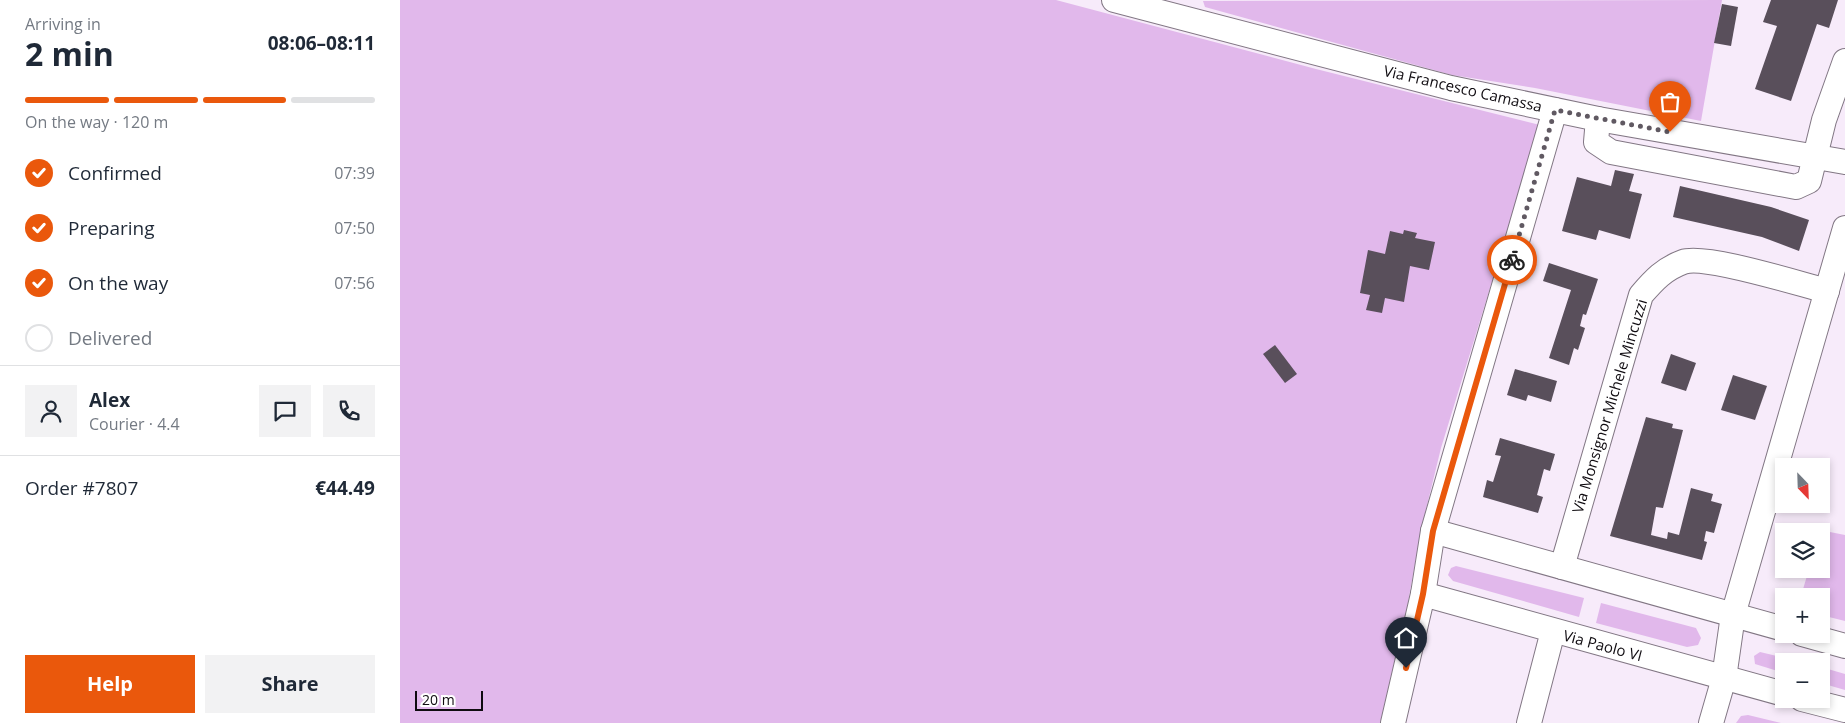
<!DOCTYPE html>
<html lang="en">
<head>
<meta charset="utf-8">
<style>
  :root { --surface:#fff; --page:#f2f2f3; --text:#1f2937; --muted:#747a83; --line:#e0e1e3; --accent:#ea580c }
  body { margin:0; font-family:"Open Sans",sans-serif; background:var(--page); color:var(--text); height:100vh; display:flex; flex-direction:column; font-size:19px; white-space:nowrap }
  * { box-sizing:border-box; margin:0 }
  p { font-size:16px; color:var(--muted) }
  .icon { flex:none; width:28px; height:28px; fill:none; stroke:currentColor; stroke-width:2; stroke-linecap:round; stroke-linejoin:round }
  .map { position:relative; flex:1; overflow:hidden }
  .sheet { display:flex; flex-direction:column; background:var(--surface); width:400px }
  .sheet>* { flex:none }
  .needle { width:32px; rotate:157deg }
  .buttons { position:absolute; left:1375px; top:458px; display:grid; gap:10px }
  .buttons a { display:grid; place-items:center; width:55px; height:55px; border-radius:0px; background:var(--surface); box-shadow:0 2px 8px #0003; font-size:25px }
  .scale { position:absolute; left:15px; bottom:12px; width:68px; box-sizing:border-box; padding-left:5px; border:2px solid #0f0b10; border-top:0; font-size:14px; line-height:18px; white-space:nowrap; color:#0f0b10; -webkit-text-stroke:4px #fff; paint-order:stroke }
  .pin { position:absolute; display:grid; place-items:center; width:42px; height:42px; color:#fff; margin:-51px -21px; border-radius:50% 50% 50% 0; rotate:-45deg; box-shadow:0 0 5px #0007 }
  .pin .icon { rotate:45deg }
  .courier { position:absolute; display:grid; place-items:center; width:50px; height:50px; margin:-25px; border:4px solid #ea580c; border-radius:50%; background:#fff; color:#222; box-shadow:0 1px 6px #0007 }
  .headline em { font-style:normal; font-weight:700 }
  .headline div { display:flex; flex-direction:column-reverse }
  .headline { display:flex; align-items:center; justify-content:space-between; height:85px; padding:0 25px }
  h1 { font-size:32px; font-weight:700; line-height:38px }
  .bar { display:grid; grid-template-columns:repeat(4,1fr); gap:8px 5px; align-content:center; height:60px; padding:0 25px }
  .bar i { height:6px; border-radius:4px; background:var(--line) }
  .bar .on { background:var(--accent) }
  .bar p { grid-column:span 4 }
  .line { display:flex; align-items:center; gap:12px; padding:0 25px; border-top:1px solid var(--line) }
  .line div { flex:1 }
  .round { display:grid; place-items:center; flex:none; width:52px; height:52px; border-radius:0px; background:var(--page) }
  ol { padding:0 25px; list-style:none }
  li { display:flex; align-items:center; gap:15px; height:55px }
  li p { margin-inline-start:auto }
  li .icon { padding:5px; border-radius:50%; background:var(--accent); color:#fff; stroke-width:4 }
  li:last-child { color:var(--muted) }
  li i { width:28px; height:28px; border:2px solid var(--line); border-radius:50% }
  .action { display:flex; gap:10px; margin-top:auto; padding:10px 25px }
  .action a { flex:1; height:58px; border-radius:0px; background:var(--accent); color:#fff; font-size:20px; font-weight:700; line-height:58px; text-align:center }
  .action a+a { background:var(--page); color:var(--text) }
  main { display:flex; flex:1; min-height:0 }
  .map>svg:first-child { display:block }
  .green { fill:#e1b8eb }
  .building { fill:#594f5b }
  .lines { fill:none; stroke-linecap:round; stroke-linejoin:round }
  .minor-casing { stroke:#827784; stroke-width:26 }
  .minor { stroke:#fff; stroke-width:24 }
  .done { stroke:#605962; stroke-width:5; stroke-dasharray:0 9 }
  .route { stroke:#ea580c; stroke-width:6 }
  .labels { text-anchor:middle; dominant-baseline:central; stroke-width:5; stroke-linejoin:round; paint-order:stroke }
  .street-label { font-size:15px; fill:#0f0b10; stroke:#fff }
</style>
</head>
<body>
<main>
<section class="sheet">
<div class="headline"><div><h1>2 min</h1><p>Arriving in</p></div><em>08:06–08:11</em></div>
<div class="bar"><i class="on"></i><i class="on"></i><i class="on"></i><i></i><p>On the way · 120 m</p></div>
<ol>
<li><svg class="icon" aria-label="check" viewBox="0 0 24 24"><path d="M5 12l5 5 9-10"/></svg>Confirmed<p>07:39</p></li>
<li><svg class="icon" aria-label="check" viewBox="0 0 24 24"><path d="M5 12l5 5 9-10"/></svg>Preparing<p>07:50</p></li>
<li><svg class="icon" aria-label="check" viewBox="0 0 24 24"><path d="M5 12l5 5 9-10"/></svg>On the way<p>07:56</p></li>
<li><i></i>Delivered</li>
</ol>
<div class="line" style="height:90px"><a class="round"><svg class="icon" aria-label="person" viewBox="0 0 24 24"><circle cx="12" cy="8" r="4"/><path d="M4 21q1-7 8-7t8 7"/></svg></a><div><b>Alex</b><p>Courier · 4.4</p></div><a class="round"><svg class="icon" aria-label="chat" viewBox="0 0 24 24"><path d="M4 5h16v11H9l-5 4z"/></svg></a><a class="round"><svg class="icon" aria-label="phone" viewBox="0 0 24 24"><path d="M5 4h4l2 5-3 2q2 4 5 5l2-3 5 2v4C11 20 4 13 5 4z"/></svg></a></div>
<div class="line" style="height:65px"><div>Order #7807</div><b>€44.49</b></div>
<div class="action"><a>Help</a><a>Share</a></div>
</section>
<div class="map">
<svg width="1445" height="723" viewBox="0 0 1445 723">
  <rect width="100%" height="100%" fill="#f7ebfa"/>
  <g class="green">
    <path d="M0,0H656L916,69L1140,125L1041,448L1021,530L1008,603L980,723H0Z"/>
    <path d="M1322,0L1301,121L1135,88L1052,75L805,7L803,1Z"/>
    <path d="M1420,530L1445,535V621L1421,615V596H1401L1409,569H1421Z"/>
    <path d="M1056,566L1184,598L1179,617L1053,581L1048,575L1051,568Z"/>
    <path d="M1201,603L1296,628L1301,638L1298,645L1287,647L1196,623Z"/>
    <path d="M1360,652L1397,661H1384V673L1355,664L1354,656Z"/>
    <path d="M1421,667L1445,674V690L1421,683Z"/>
    <path d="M1348,715L1381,723H1336L1341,716Z"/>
  </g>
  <g class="building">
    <path d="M1371,0H1438L1429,28L1417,24L1391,101L1355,89L1377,26L1363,22Z"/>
    <path d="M1322,4L1338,7L1331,46L1314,43Z"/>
    <path d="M1215,170L1234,174L1229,191L1242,194L1230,239L1199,230L1196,240L1162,231L1177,177L1211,186Z"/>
    <path d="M1280,186L1371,207L1409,220L1399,251L1362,237L1273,217Z"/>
    <path d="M1004,230L1017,233L1015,238L1035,242L1029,270L1010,266L1004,302L985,298L982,313L966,310L970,295L960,293L968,250L985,254L990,231L1003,234Z"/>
    <path d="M1149,263L1198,279L1186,315L1183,314L1180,326L1185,328L1178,350L1174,348L1169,365L1149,358L1171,290L1143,281Z"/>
    <path d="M875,345L897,374L885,383L863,354Z"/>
    <path d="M1271,354L1296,363L1286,391L1261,383Z"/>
    <path d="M1115,369L1157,381L1151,402L1128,395L1126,401L1107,395Z"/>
    <path d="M1333,375L1367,386L1355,420L1321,410Z"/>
    <path d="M1246,417L1273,424L1272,428L1283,430L1263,508L1256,507L1251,535L1267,539L1268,532L1279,535L1291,488L1313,494L1311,501L1322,504L1314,533L1306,531L1304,541L1307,542L1302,560L1210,536Z"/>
    <path d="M1100,438L1155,454L1150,471L1144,469L1137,495L1143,497L1138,513L1083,497L1087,480L1093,482L1101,456L1095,455Z"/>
  </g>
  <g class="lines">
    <g class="minor-casing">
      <g id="minor">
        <path d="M714,0L1051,88L1198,119L1445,162"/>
        <path d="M1198,119L1196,142L1211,152L1396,187L1409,181L1424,120L1445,61"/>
        <path d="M1033,531L1384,629"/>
        <path d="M1162,567L1241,295C1254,280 1264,269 1283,262C1305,254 1399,284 1427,291"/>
        <path d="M1023,594L1384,694"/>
        <path d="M1402,634L1445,646"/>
        <path d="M1402,699L1445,710"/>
        <path d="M993,723L1023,594L1033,531L1155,110"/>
        <path d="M1129,723L1153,631"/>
        <path d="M1311,723L1324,678L1333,615L1445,228"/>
      </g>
    </g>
    <use href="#minor" class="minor"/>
  </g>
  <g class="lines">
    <path class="done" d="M1112,260L1155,110L1270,132"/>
    <path class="route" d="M1006,668L1023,594L1033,531L1112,260"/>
  </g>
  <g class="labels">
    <g class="street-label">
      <text transform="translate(1063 88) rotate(13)">Via Francesco Camassa</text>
      <text transform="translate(1209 406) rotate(-73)">Via Monsignor Michele Mincuzzi</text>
      <text transform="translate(1203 645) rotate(15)">Via Paolo VI</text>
    </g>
  </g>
</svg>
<div class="buttons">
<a><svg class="needle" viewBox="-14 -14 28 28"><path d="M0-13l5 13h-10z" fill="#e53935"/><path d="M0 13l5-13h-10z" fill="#747a83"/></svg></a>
<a><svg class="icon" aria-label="layers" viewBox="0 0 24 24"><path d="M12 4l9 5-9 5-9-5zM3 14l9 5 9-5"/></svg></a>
<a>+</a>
<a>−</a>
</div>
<div class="scale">20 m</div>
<div class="pin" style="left:1270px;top:132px;background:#ea580c"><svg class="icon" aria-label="bag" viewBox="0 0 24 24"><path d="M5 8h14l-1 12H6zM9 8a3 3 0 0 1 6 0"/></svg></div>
<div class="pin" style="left:1006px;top:668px;background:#1f2937"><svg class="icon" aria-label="home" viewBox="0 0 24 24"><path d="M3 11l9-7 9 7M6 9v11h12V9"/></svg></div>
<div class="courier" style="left:1112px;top:260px"><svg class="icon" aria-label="bike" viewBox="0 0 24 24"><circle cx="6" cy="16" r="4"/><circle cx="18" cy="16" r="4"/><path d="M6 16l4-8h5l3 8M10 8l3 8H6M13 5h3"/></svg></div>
</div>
</main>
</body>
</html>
